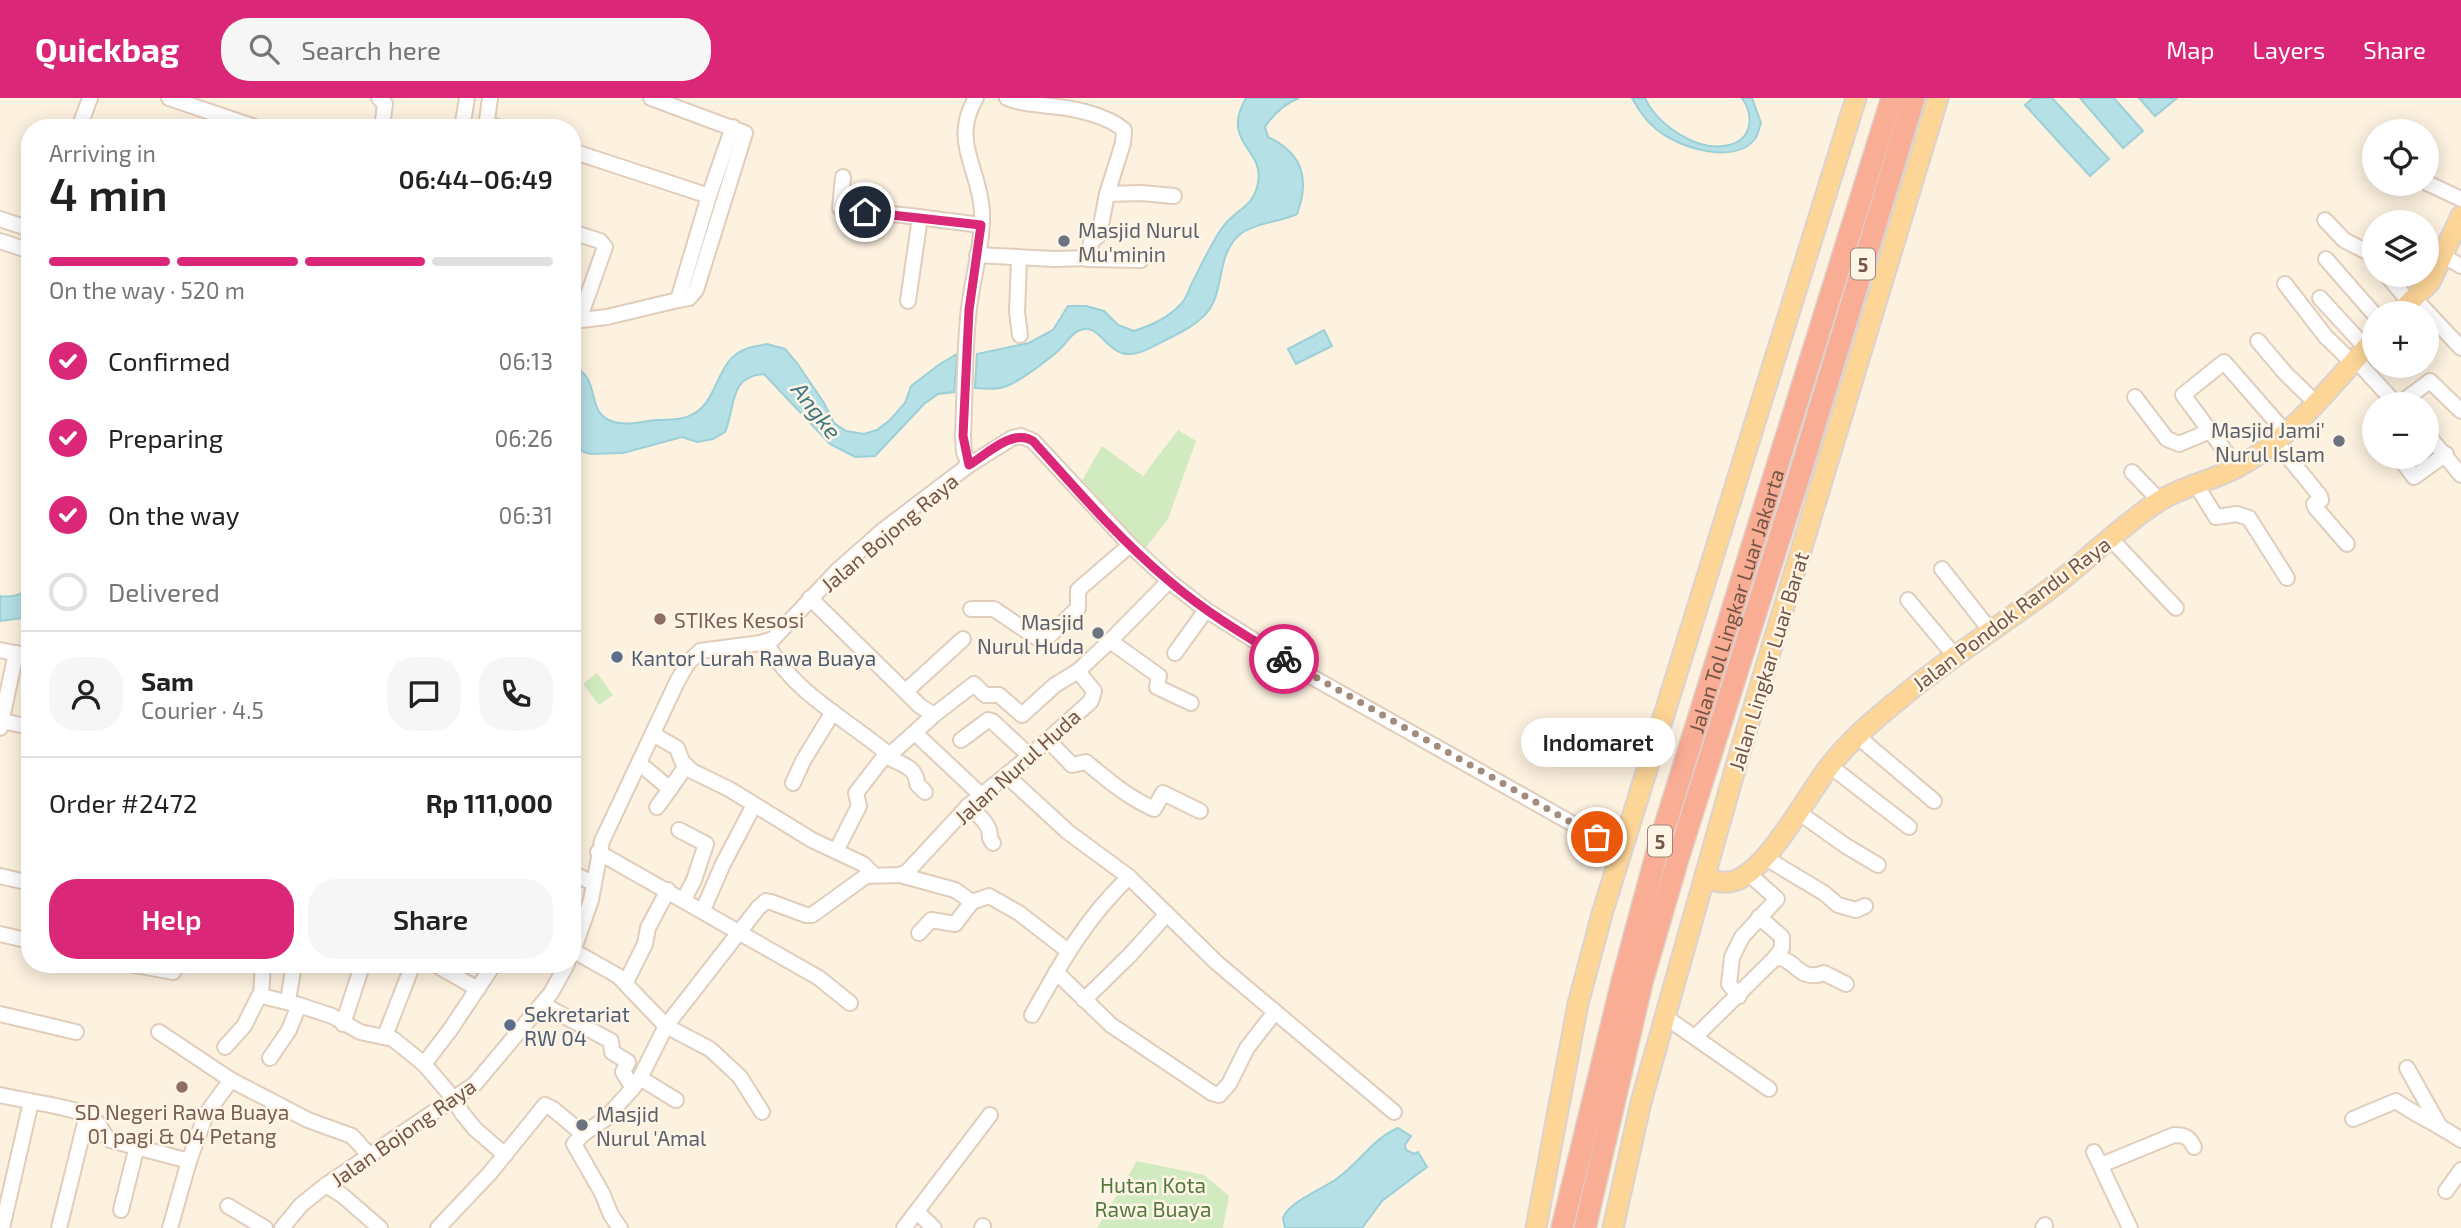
<!DOCTYPE html>
<html lang="en">
<head>
<meta charset="utf-8">
<style>
  :root { --surface:#fff; --page:#f6f6f6; --text:#222; --muted:#767676; --line:#e0e0e0; --accent:#db2777 }
  body { margin:0; font-family:"Exo 2",sans-serif; background:var(--page); color:var(--text); height:100vh; display:flex; flex-direction:column; font-size:26px; white-space:nowrap }
  * { box-sizing:border-box; margin:0 }
  p { font-size:23px; color:var(--muted) }
  .icon { flex:none; width:38px; height:38px; fill:none; stroke:currentColor; stroke-width:2; stroke-linecap:round; stroke-linejoin:round }
  .map { position:relative; flex:1; overflow:hidden }
  .side { position:absolute; left:21px; top:21px; width:560px; height:854px; display:flex; flex-direction:column; background:var(--surface); border-radius:28px; box-shadow:0 4px 18px #0003 }
  .side>* { flex:none }
  .fabs { position:absolute; left:2362px; top:21px; display:grid; gap:14px }
  .fabs a { display:grid; place-items:center; width:77px; height:77px; border-radius:50%; background:var(--surface); box-shadow:0 4px 18px #0003; font-size:35px }
  .pin { position:absolute; display:grid; place-items:center; width:60px; height:60px; color:#fff; margin:-30px; border:4px solid #fff; border-radius:50%; box-shadow:0 2px 7px #0007 }
  .courier { position:absolute; display:grid; place-items:center; width:70px; height:70px; margin:-35px; border:5px solid #db2777; border-radius:50%; background:#fff; color:#222; box-shadow:0 2px 9px #0007 }
  .bubble { position:absolute; height:49px; border-radius:24px; background:var(--surface); box-shadow:0 4px 18px #0003; font-size:23px; font-weight:600; line-height:49px; text-align:center }
  .overview em { font-style:normal; font-weight:600 }
  .overview div { display:flex; flex-direction:column-reverse }
  .overview { display:flex; align-items:center; justify-content:space-between; height:119px; padding:0 28px }
  h1 { font-size:46px; font-weight:600; line-height:52px }
  .bar { display:grid; grid-template-columns:repeat(4,1fr); gap:10px 7px; align-content:center; height:84px; padding:0 28px }
  .bar i { height:9px; border-radius:5px; background:var(--line) }
  .bar .active { background:var(--accent) }
  .bar p { grid-column:span 4 }
  .line { display:flex; align-items:center; gap:18px; padding:0 28px; border-top:2px solid var(--line) }
  .line div { flex:1 }
  .round { display:grid; place-items:center; flex:none; width:74px; height:74px; border-radius:28px; background:var(--page) }
  ol { padding:0 28px; list-style:none }
  li { display:flex; align-items:center; gap:21px; height:77px }
  li p { margin-inline-start:auto }
  li .icon { padding:7px; border-radius:50%; background:var(--accent); color:#fff; stroke-width:4 }
  li:last-child { color:var(--muted) }
  li i { width:38px; height:38px; border:4px solid var(--line); border-radius:50% }
  .primary-button { display:flex; gap:14px; margin-top:auto; padding:14px 28px }
  .primary-button a { flex:1; height:80px; border-radius:28px; background:var(--accent); color:#fff; font-size:28px; font-weight:600; line-height:80px; text-align:center }
  .primary-button a+a { background:var(--page); color:var(--text) }
  header { display:flex; align-items:center; gap:42px; box-sizing:border-box; height:98px; padding:0 35px; background:var(--accent); color:#fff }
  header strong { font-size:33px }
  nav { display:flex; gap:38px; margin-inline-start:auto; font-size:24px }
  .search { width:490px; height:63px; background:var(--page); display:flex; align-items:center; gap:18px; box-sizing:border-box; padding:0 24px; border-radius:28px; color:var(--muted); font-size:26px }
  .map>svg:first-child { display:block }
  .green { fill:#d1eabf }
  .water { fill:#b5e0e6; stroke:#9bd0d8; stroke-width:2 }
  .lines { fill:none; stroke-linecap:round; stroke-linejoin:round }
  .minor-casing { stroke:#e1cdbc; stroke-width:18 }
  .major-casing { stroke:#dbd3cf; stroke-width:23 }
  .highway-casing { stroke:#dbd3cf; stroke-width:24 }
  .minor { stroke:#fff; stroke-width:14 }
  .major { stroke:#fdd597; stroke-width:19 }
  .highway { stroke:#f9ad95; stroke-width:21 }
  .done { stroke:#a48c7d; stroke-width:7; stroke-dasharray:0 12.6 }
  .route { stroke:#db2777; stroke-width:9 }
  .worship-dot { fill:#6b7280; stroke:#fff5e7; stroke-width:2.5 }
  .education-dot { fill:#8d6e63; stroke:#fff5e7; stroke-width:2.5 }
  .service-dot { fill:#5c6f8a; stroke:#fff5e7; stroke-width:2.5 }
  .labels { text-anchor:middle; dominant-baseline:central; stroke-width:5; stroke-linejoin:round; paint-order:stroke }
  .shield { fill:#fff5e7; stroke:#9e8677; stroke-width:2 }
  .shield-label { font-size:19px; font-weight:bold; fill:#745647 }
  .worship-label { font-size:21px; fill:#5b616d; stroke:#fff5e7; text-anchor:start }
  .street-label { font-size:21px; fill:#745647; stroke:#fff5e7 }
  .education-label { font-size:21px; fill:#785e54; stroke:#fff5e7; text-anchor:start }
  .service-label { font-size:21px; fill:#4e5e75; stroke:#fff5e7; text-anchor:start }
  .park-label { font-size:21px; fill:#527a3f; stroke:#fff5e7 }
  .water-label { font-size:23px; font-style:italic; fill:#3e7781; stroke:#fff5e7 }
</style>
</head>
<body>
<header>
<strong>Quickbag</strong>
<div class="search"><svg class="icon" aria-label="search" viewBox="0 0 24 24"><circle cx="10" cy="10" r="6"/><path d="M15 15l6 6"/></svg>Search here</div>
<nav><a>Map</a><a>Layers</a><a>Share</a></nav>
</header>
<div class="map">
<svg width="2461" height="1130" viewBox="0 0 2461 1130">
  <rect width="100%" height="100%" fill="#fdf1e0"/>
  <g class="green">
    <path d="M1178,332L1196,343L1168,421L1144,452L1081,384L1102,348L1143,378Z"/>
    <path d="M597,575L613,597L599,607L583,586Z"/>
    <path d="M1137,1063L1204,1077L1229,1098L1223,1130H1097Z"/>
  </g>
  <g class="water">
    <path d="M1246,0H1299C1284,6 1274,15 1265,29L1268,39C1303,56 1310,81 1297,116C1280,124 1250,126 1238,138C1217,158 1224,191 1209,212C1197,229 1170,239 1152,249C1105,275 1106,220 1078,233C1071,236 1065,247 1059,252C1048,262 1020,283 1007,288C997,292 984,291 975,290L977,256L1029,245L1053,232L1068,208H1086L1104,213L1118,227L1134,233C1152,227 1168,220 1181,206C1186,201 1188,194 1191,187C1201,168 1210,147 1222,130C1236,110 1253,111 1258,85C1265,50 1220,46 1246,0Z"/>
    <path d="M1632,0H1645C1657,27 1698,55 1729,47C1753,41 1754,17 1742,0H1752L1761,25C1759,30 1758,37 1755,41C1734,68 1676,49 1655,30C1645,22 1638,11 1632,0Z"/>
    <path d="M2033,0H2052L2109,61L2090,78L2025,7Z"/>
    <path d="M2080,0H2114L2143,33L2123,50Z"/>
    <path d="M2139,0H2177L2155,18Z"/>
    <path d="M1324,232L1332,248L1296,266L1288,251Z"/>
    <path d="M767,246L785,251L797,265L824,305L834,325L846,333L864,336L877,332L890,322L905,305L911,288L940,266L957,256L954,294L938,296L924,306L875,358L855,359L830,346L764,276C728,278 736,309 725,334L713,341L697,344L682,339L623,355L591,356L584,354L572,345V268C603,279 583,315 614,324C628,328 643,323 657,322C670,321 681,323 693,316C719,303 716,261 746,251C752,248 760,248 767,246Z"/>
    <path d="M30,490L29,519L0,523V498C12,500 21,497 30,490Z"/>
    <path d="M1398,1030L1411,1038L1405,1047L1406,1052L1414,1056L1418,1054L1427,1069L1382,1103L1362,1130H1285L1283,1120C1289,1104 1320,1092 1335,1082C1358,1067 1373,1040 1398,1030Z"/>
  </g>
  <g class="lines">
    <g class="minor-casing">
      <g id="minor">
        <path d="M169,0L258,30"/>
        <path d="M379,0L385,6L382,30"/>
        <path d="M486,25L500,30"/>
        <path d="M79,30L90,0"/>
        <path d="M462,30L467,0"/>
        <path d="M486,30L490,0"/>
        <path d="M572,53L709,98"/>
        <path d="M843,79L840,110L843,113L902,117L981,127"/>
        <path d="M2427,85L2461,101"/>
        <path d="M1107,96L1141,95L1174,98"/>
        <path d="M0,121L30,131"/>
        <path d="M2325,122L2344,142L2367,154L2375,161"/>
        <path d="M572,134L600,143L605,149L579,222"/>
        <path d="M0,143L30,153"/>
        <path d="M977,157L1054,161L1089,160L1091,144L1099,137L1107,96L1123,45L1124,32C1107,17 1073,10 1050,8C1035,6 1021,6 1007,0"/>
        <path d="M2443,158L2461,168"/>
        <path d="M1019,160L1017,214L1020,237"/>
        <path d="M1087,161L1141,162"/>
        <path d="M2326,161L2375,217"/>
        <path d="M2387,177L2410,205"/>
        <path d="M2285,186L2326,239L2352,264"/>
        <path d="M2320,200L2366,250"/>
        <path d="M2415,201L2461,250"/>
        <path d="M678,202L709,98L733,29"/>
        <path d="M908,203L920,119"/>
        <path d="M572,223L607,219L678,202L689,200L696,192L745,35L651,0"/>
        <path d="M2258,243L2286,276L2316,305"/>
        <path d="M2355,261L2396,306"/>
        <path d="M2135,299L2167,341L2179,346L2210,333L2237,369"/>
        <path d="M2399,306L2430,283L2461,313"/>
        <path d="M2210,333L2183,297L2224,264L2286,335"/>
        <path d="M2427,336L2461,377"/>
        <path d="M2276,344L2320,398L2321,402L2314,406L2315,409L2347,446"/>
        <path d="M2399,359L2414,379L2446,356"/>
        <path d="M969,367L964,354L963,338C965,296 964,252 969,210C973,178 983,145 982,114C980,70 950,44 976,0"/>
        <path d="M2132,374L2160,403"/>
        <path d="M2195,385L2216,419L2237,416L2249,420L2287,480"/>
        <path d="M2110,440L2176,510"/>
        <path d="M1942,471L1990,532"/>
        <path d="M810,500L920,608L934,617L974,586L985,597H999L1022,617L1055,587L1078,573L1110,543L1169,483"/>
        <path d="M1908,502L1954,557"/>
        <path d="M971,511H994L1037,540H1047L1078,510V492L1130,447"/>
        <path d="M1110,543L1159,578L1157,589L1191,605"/>
        <path d="M766,544C792,594 845,620 887,655"/>
        <path d="M0,552L30,558"/>
        <path d="M1175,555L1206,512"/>
        <path d="M906,593L963,541"/>
        <path d="M2,623L30,629"/>
        <path d="M0,630L16,555"/>
        <path d="M915,635L981,697"/>
        <path d="M653,636L677,650L682,663L692,673L729,691L812,742L863,766L873,776"/>
        <path d="M1857,638L1934,703"/>
        <path d="M961,642L988,622L992,623L1030,658"/>
        <path d="M1048,642L1072,667L1086,664C1109,683 1126,698 1154,711L1163,695L1200,713"/>
        <path d="M886,658C899,666 917,668 917,686L925,694"/>
        <path d="M639,665L670,691L686,668"/>
        <path d="M1830,668L1909,729"/>
        <path d="M1006,677L1068,734L1129,779L1217,865L1394,1014"/>
        <path d="M793,685L803,663L833,614"/>
        <path d="M968,708C978,717 991,726 990,740L993,745"/>
        <path d="M657,709L670,691"/>
        <path d="M1798,714L1846,748L1878,767"/>
        <path d="M679,732L706,746L694,782L684,801"/>
        <path d="M836,753L859,708L856,695L887,655L894,653L934,617"/>
        <path d="M598,754L819,880L850,905"/>
        <path d="M1764,759L1824,795L1838,807L1856,812L1865,808"/>
        <path d="M572,775L593,785"/>
        <path d="M900,777L955,792L972,804L955,826L931,822L919,835"/>
        <path d="M0,778L30,785"/>
        <path d="M972,804L989,798L1019,815L1068,853"/>
        <path d="M703,812L723,766L754,707"/>
        <path d="M1759,819L1782,839V850L1775,860"/>
        <path d="M0,836L30,843"/>
        <path d="M574,853L618,878L666,928L710,951L740,979L762,1014"/>
        <path d="M572,856L591,802L602,743L677,584L687,566L700,553L761,545L773,541L837,473L882,433L969,367L1012,340L1021,338L1033,343L1130,447L1169,483L1206,512L1312,579L1621,753"/>
        <path d="M130,866L173,874L178,866"/>
        <path d="M263,866L261,898L299,907L332,918L360,934L393,941L424,966L454,1001L462,1015L475,1031L505,1057"/>
        <path d="M434,866L478,891"/>
        <path d="M1056,874L1111,927L1212,995L1219,997L1229,986L1247,950L1275,914"/>
        <path d="M626,884L645,846L648,830L668,792"/>
        <path d="M1739,898L1729,886L1732,859L1742,839L1777,801L1748,775"/>
        <path d="M1084,902L1130,857L1167,816"/>
        <path d="M288,903L294,866"/>
        <path d="M542,906L611,943L612,954L628,964L623,974L633,990"/>
        <path d="M0,916L76,934"/>
        <path d="M1032,917C1061,865 1085,821 1129,779"/>
        <path d="M1664,918L1769,991"/>
        <path d="M343,926L360,874"/>
        <path d="M159,934L231,982"/>
        <path d="M385,938L413,866"/>
        <path d="M1695,939L1775,860C1796,859 1798,885 1824,875L1846,886"/>
        <path d="M225,949L244,928L260,896"/>
        <path d="M270,960L289,932L299,907"/>
        <path d="M424,966L450,932L494,866"/>
        <path d="M2407,970L2439,1027"/>
        <path d="M640,980L676,1002"/>
        <path d="M0,997C19,1002 81,1010 93,1020C101,1027 102,1036 110,1042L189,1063L206,1016L231,982L308,1022L352,1038L369,1057"/>
        <path d="M2353,1021L2396,1003C2417,1018 2440,1027 2461,1042"/>
        <path d="M2094,1054L2130,1130"/>
        <path d="M2101,1067L2174,1037C2185,1037 2189,1039 2194,1049"/>
        <path d="M326,1087L342,1097L380,1130"/>
        <path d="M2446,1093L2461,1072"/>
        <path d="M228,1108L265,1130"/>
        <path d="M121,1112L137,1048"/>
        <path d="M917,1114L934,1130"/>
        <path d="M2,1130L31,1004"/>
        <path d="M59,1130L87,1017"/>
        <path d="M170,1130L189,1063"/>
        <path d="M282,1130L301,1107L326,1087L475,986L551,895L567,866"/>
        <path d="M438,1130L490,1075L545,1007L553,1011L583,1036"/>
        <path d="M620,1130L611,1117L602,1095L574,1046L583,1036L605,1021L633,990L640,980L666,928L758,810L766,803L771,804L806,817H812L866,778L900,777L907,774L968,708L1030,658L1091,603L1094,593L1078,573"/>
        <path d="M904,1130L990,1017"/>
        <path d="M982,1130L983,1128"/>
        <path d="M2043,1130L2045,1127"/>
      </g>
    </g>
    <g class="major-casing">
      <g id="major">
        <path d="M2399,215L2430,184L2461,118"/>
        <path d="M1705,780C1717,784 1729,787 1741,780C1773,762 1806,699 1829,669C1850,642 1876,620 1902,599C1947,561 1996,531 2043,496C2083,467 2117,430 2159,403C2183,388 2211,383 2236,370C2293,340 2332,286 2375,240"/>
        <path d="M1536,1130L1578,906L1602,816L1856,0"/>
        <path d="M1613,1130L1641,1004L1740,654L1938,0"/>
      </g>
    </g>
    <g class="highway-casing">
      <g id="highway">
        <path id="s1" d="M1562,1130L1623,880L1658,750L1892,0"/>
        <path d="M1585,1130L1642,884L1679,757L1802,369L1914,0"/>
      </g>
    </g>
    <use href="#minor" class="minor"/>
    <use href="#major" class="major"/>
    <use href="#highway" class="highway"/>
  </g>
  <g class="lines">
    <path class="done" d="M1284,561L1597,739"/>
    <path class="route" d="M865,114L981,127L969,212L963,338L969,367C987,356 1013,330 1033,343C1076,391 1119,441 1168,482C1204,513 1244,537 1284,561"/>
  </g>
  <g class="worship-dot">
    <circle cx="1064" cy="143" r="7"/>
    <circle cx="2339" cy="343" r="7"/>
    <circle cx="1098" cy="535" r="7"/>
    <circle cx="582" cy="1027" r="7"/>
  </g>
  <g class="education-dot">
    <circle cx="660" cy="521" r="7"/>
    <circle cx="182" cy="989" r="7"/>
  </g>
  <g class="service-dot">
    <circle cx="617" cy="559" r="7"/>
    <circle cx="510" cy="927" r="7"/>
  </g>
  <g class="labels">
    <g class="shield">
      <rect x="1851" y="150.5" width="24" height="31" rx="5"/>
      <rect x="1648" y="727.5" width="24" height="31" rx="5"/>
    </g>
    <g class="shield-label">
      <text x="1863" y="166">5</text>
      <text x="1660" y="743">5</text>
    </g>
    <g class="worship-label">
      <text x="1078" y="131">Masjid Nurul<tspan x="1078" dy="24">Mu'minin</tspan></text>
      <text x="2325" y="331" text-anchor="end">Masjid Jami'<tspan x="2325" dy="24">Nurul Islam</tspan></text>
      <text x="1084" y="523" text-anchor="end">Masjid<tspan x="1084" dy="24">Nurul Huda</tspan></text>
      <text x="596" y="1015">Masjid<tspan x="596" dy="24">Nurul 'Amal</tspan></text>
    </g>
    <g class="street-label">
      <text transform="translate(889 434) rotate(-40)">Jalan Bojong Raya</text>
      <text stroke="none"><textPath href="#s1" startOffset="651">Jalan Tol Lingkar Luar Jakarta</textPath></text>
      <text transform="translate(2011 515) rotate(-37)">Jalan Pondok Randu Raya</text>
      <text transform="translate(1768 563) rotate(-73)">Jalan Lingkar Luar Barat</text>
      <text transform="translate(1017 668) rotate(-42)">Jalan Nurul Huda</text>
      <text transform="translate(403 1034) rotate(-35)">Jalan Bojong Raya</text>
    </g>
    <g class="education-label">
      <text x="674" y="521">STIKes Kesosi</text>
      <text x="182" y="1013" text-anchor="middle">SD Negeri Rawa Buaya<tspan x="182" dy="24">01 pagi &amp; 04 Petang</tspan></text>
    </g>
    <g class="service-label">
      <text x="631" y="559">Kantor Lurah Rawa Buaya</text>
      <text x="524" y="915">Sekretariat<tspan x="524" dy="24">RW 04</tspan></text>
    </g>
    <g class="park-label">
      <text x="1153" y="1086">Hutan Kota<tspan x="1153" dy="24">Rawa Buaya</tspan></text>
    </g>
    <g class="water-label">
      <text transform="translate(817 312) rotate(52)">Angke</text>
    </g>
  </g>
</svg>
<div class="fabs">
<a><svg class="icon" aria-label="locate" viewBox="0 0 24 24"><circle cx="12" cy="12" r="6"/><path d="M12 2v4M12 18v4M2 12h4M18 12h4"/></svg></a>
<a><svg class="icon" aria-label="layers" viewBox="0 0 24 24"><path d="M12 4l9 5-9 5-9-5zM3 14l9 5 9-5"/></svg></a>
<a>+</a>
<a>−</a>
</div>
<div class="pin" style="left:1597px;top:739px;background:#ea580c"><svg class="icon" aria-label="bag" viewBox="0 0 24 24"><path d="M5 8h14l-1 12H6zM9 8a3 3 0 0 1 6 0"/></svg></div>
<div class="pin" style="left:865px;top:114px;background:#1f2937"><svg class="icon" aria-label="home" viewBox="0 0 24 24"><path d="M3 11l9-7 9 7M6 9v11h12V9"/></svg></div>
<div class="courier" style="left:1284px;top:561px"><svg class="icon" aria-label="bike" viewBox="0 0 24 24"><circle cx="6" cy="16" r="4"/><circle cx="18" cy="16" r="4"/><path d="M6 16l4-8h5l3 8M10 8l3 8H6M13 5h3"/></svg></div>
<div class="bubble" style="left:1521px;top:620px;width:154px">Indomaret</div>
<section class="side">
<div class="overview"><div><h1>4 min</h1><p>Arriving in</p></div><em>06:44–06:49</em></div>
<div class="bar"><i class="active"></i><i class="active"></i><i class="active"></i><i></i><p>On the way · 520 m</p></div>
<ol>
<li><svg class="icon" aria-label="check" viewBox="0 0 24 24"><path d="M5 12l5 5 9-10"/></svg>Confirmed<p>06:13</p></li>
<li><svg class="icon" aria-label="check" viewBox="0 0 24 24"><path d="M5 12l5 5 9-10"/></svg>Preparing<p>06:26</p></li>
<li><svg class="icon" aria-label="check" viewBox="0 0 24 24"><path d="M5 12l5 5 9-10"/></svg>On the way<p>06:31</p></li>
<li><i></i>Delivered</li>
</ol>
<div class="line" style="height:126px"><a class="round"><svg class="icon" aria-label="person" viewBox="0 0 24 24"><circle cx="12" cy="8" r="4"/><path d="M4 21q1-7 8-7t8 7"/></svg></a><div><b>Sam</b><p>Courier · 4.5</p></div><a class="round"><svg class="icon" aria-label="chat" viewBox="0 0 24 24"><path d="M4 5h16v11H9l-5 4z"/></svg></a><a class="round"><svg class="icon" aria-label="phone" viewBox="0 0 24 24"><path d="M5 4h4l2 5-3 2q2 4 5 5l2-3 5 2v4C11 20 4 13 5 4z"/></svg></a></div>
<div class="line" style="height:91px"><div>Order #2472</div><b>Rp 111,000</b></div>
<div class="primary-button"><a>Help</a><a>Share</a></div>
</section>
</div>
</body>
</html>
